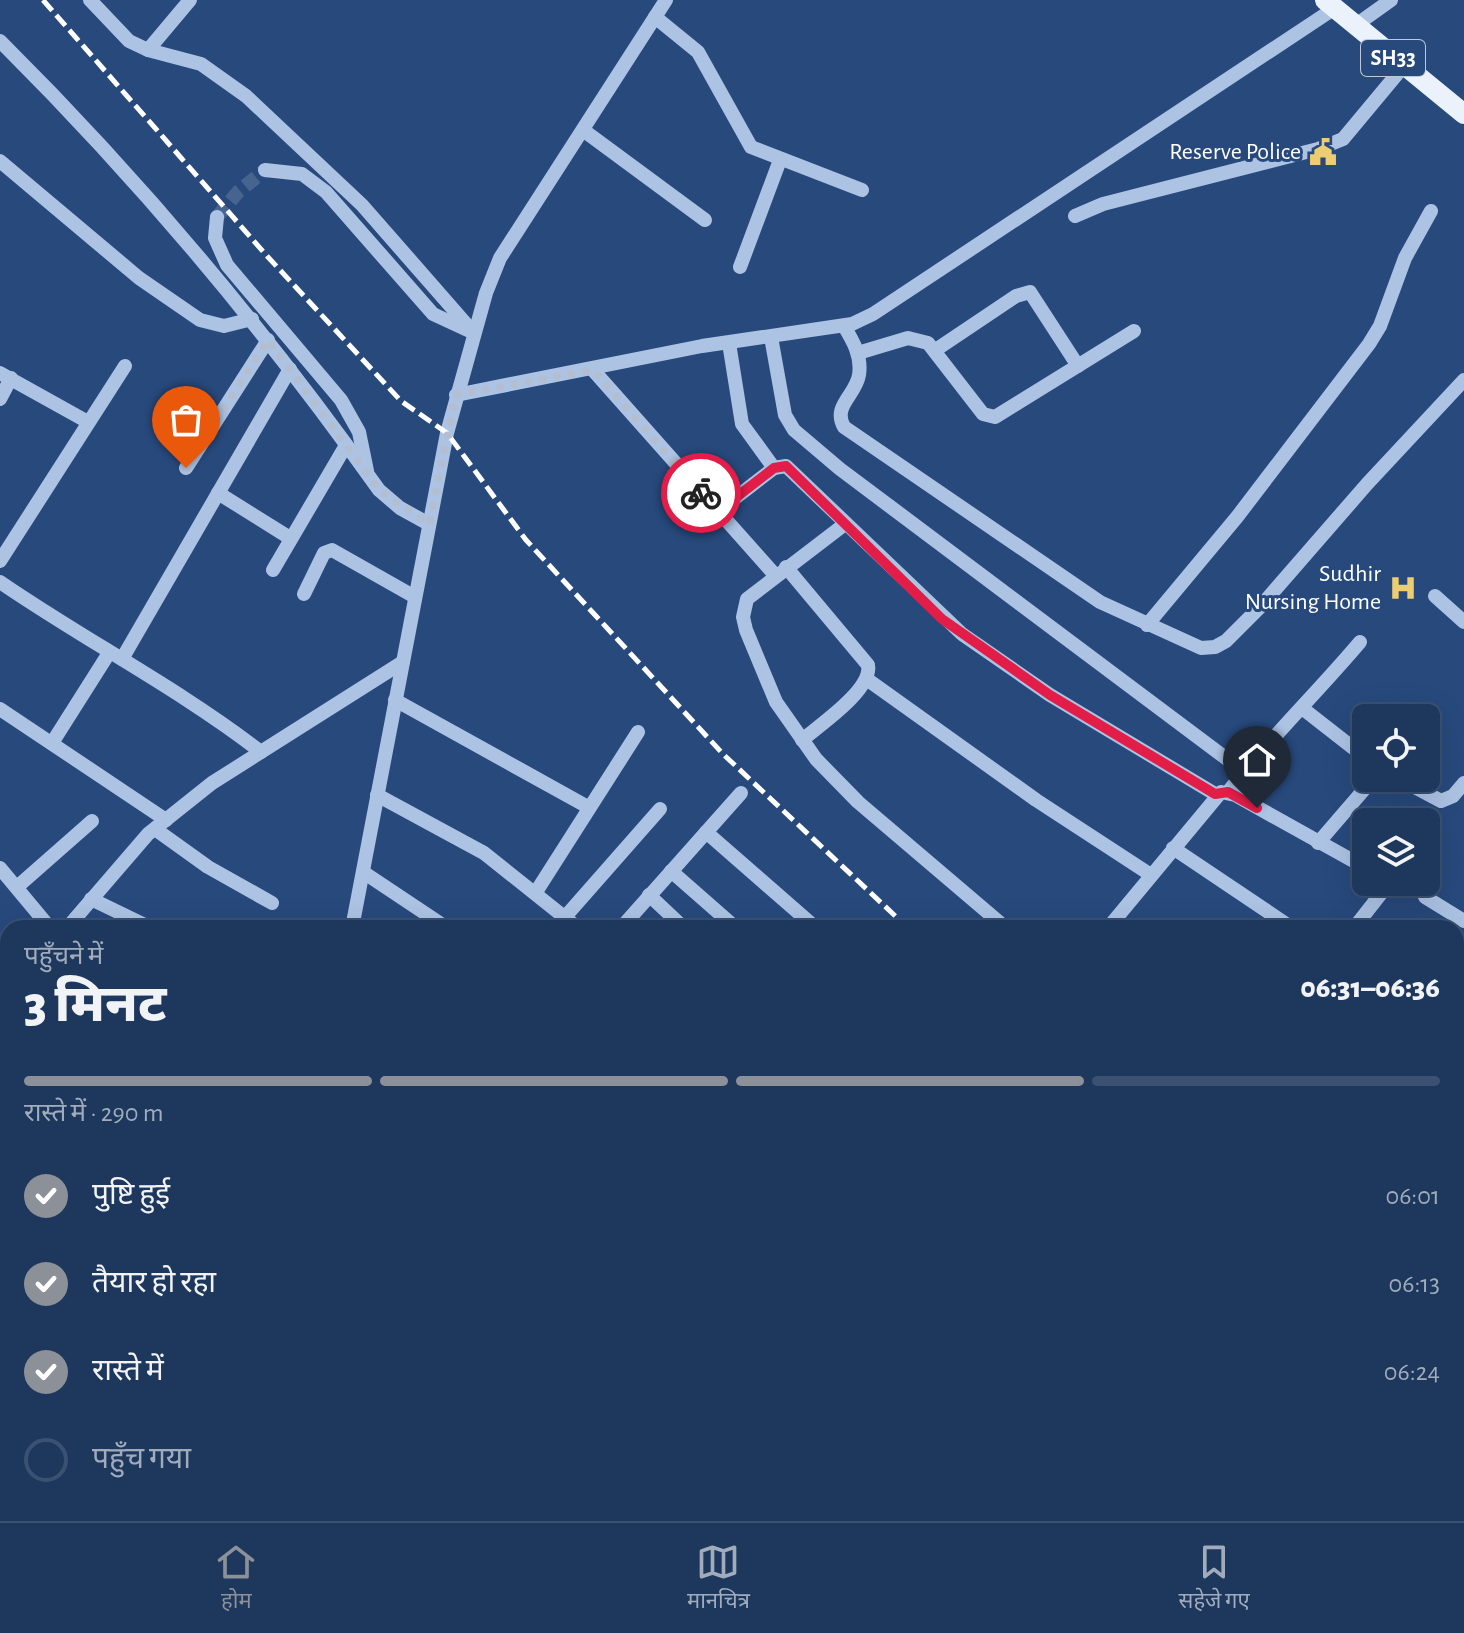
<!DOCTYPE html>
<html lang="hi">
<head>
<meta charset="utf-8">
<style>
  :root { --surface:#1d375d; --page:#2a4266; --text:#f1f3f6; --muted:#a0acbc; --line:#3b5172; --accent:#8c9099 }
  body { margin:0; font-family:"Alegreya Sans","Noto Sans Devanagari",sans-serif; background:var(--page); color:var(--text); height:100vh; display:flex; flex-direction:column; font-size:30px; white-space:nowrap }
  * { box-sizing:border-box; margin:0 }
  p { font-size:26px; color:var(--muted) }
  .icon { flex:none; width:44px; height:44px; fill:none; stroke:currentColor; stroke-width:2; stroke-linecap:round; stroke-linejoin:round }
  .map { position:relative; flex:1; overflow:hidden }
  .side { position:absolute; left:0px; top:920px; width:1464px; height:602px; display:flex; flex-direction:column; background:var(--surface); border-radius:24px 24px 0 0; box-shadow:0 8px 32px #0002,0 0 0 2px var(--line) }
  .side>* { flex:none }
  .controls { position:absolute; left:1352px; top:704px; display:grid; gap:16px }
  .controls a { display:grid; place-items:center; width:88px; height:88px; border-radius:12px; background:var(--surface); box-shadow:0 8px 32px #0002,0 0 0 2px var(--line); font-size:40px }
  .pin { position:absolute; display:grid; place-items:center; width:68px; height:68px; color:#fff; margin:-82px -34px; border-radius:50% 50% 50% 0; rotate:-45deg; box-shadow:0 0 8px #0007 }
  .pin .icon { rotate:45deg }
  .courier { position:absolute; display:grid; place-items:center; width:80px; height:80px; margin:-40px; border:6px solid #e11d48; border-radius:50%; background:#fff; color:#222; box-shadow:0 2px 10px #0007 }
  .overview em { font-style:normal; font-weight:800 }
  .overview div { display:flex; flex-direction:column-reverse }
  .overview { display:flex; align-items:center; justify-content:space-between; height:136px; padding:0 24px }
  h1 { font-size:52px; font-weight:800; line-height:60px }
  .bar { display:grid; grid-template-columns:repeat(4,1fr); gap:12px 8px; align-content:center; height:96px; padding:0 24px }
  .bar i { height:10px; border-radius:6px; background:var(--line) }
  .bar .active { background:var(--accent) }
  .bar p { grid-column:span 4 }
  ol { padding:0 24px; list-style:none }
  li { display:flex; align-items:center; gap:24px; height:88px }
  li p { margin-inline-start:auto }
  li .icon { padding:8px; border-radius:50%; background:var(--accent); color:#fff; stroke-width:4 }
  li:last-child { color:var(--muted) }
  li i { width:44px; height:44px; border:4px solid var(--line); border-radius:50% }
  .tab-bar { display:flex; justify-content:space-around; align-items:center; height:112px; border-top:2px solid var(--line); background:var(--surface); font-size:22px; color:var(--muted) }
  .tab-bar a { display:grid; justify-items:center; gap:4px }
  .tab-bar .active { color:var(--accent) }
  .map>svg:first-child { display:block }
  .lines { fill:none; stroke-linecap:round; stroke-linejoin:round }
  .minor-tunnel { stroke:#476490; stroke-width:14; stroke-dasharray:14 7; stroke-linecap:butt }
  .minor { stroke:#acc3e4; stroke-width:14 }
  .major { stroke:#ecf2fc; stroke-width:20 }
  .rail { stroke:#fff; stroke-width:5; stroke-dasharray:14 6; stroke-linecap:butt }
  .done { stroke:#b3bfd1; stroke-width:8; stroke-dasharray:0 14.4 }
  .route { stroke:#e11d48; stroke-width:10 }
  .labels { text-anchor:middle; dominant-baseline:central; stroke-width:6; stroke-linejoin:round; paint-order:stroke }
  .shield { fill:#27497c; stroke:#bec8d8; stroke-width:2 }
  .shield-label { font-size:22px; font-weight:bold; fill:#fff }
  .poi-label { font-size:24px; fill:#fff; stroke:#27497c; text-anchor:end }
</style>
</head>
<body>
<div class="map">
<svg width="1464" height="1521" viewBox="0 0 1464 1521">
  <rect width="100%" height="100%" fill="#27497c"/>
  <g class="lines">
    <path class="minor-tunnel" d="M217,217L238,192L265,170"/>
    <g class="minor">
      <path d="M90,0L129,41L148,50L201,64L246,96L362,205L474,333"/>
      <path d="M655,17L698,52L751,147L862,190"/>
      <path d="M1356,25L1391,0"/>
      <path d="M0,41C141,181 264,328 379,490L400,508L429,524"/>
      <path d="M148,50L190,0"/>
      <path d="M583,130L705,220"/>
      <path d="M0,161L139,278L200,320L224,326L252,319"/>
      <path d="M265,170L302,174L326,192L433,314L474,333"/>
      <path d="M1075,216L1103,204L1318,149L1343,139L1403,67"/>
      <path d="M217,217L215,238L227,265L341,400L359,432L367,471"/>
      <path d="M740,267L780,160"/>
      <path d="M844,326C853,341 862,356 859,375C856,395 832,406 844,427L1100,602L1201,648L1215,647L1226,641L1260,607L1367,484L1464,380"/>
      <path d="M771,337L785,415L794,430L840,469L1243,771"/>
      <path d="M729,343L742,424L774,468"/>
      <path d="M937,349L1016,296L1030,292L1078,366"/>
      <path d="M858,353L908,338L928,343L983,414L995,417L1134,331"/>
      <path d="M593,370L775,575"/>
      <path d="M0,373L88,422"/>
      <path d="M456,395L702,346L852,324L873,314L1335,8"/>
      <path d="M0,399L11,378"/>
      <path d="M186,468L268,340"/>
      <path d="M218,493L290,538"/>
      <path d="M717,512L774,468L786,466L962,634L1050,695L1215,794"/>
      <path d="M845,524L747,599L743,617L746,630L776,702L816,759L858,802L1006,928"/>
      <path d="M0,561L125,366"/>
      <path d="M786,567L868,665C873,689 820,725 802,740"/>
      <path d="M273,570L345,447"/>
      <path d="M0,582C86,641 178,688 261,752"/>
      <path d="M304,594L324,553L332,550L415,597"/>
      <path d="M1435,596L1464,622"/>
      <path d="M1147,625L1237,517L1369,344L1380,326L1405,258L1431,211"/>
      <path d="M122,659L290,369"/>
      <path d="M868,680L1036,800L1151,875"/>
      <path d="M395,700L588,807"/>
      <path d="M1302,708L1366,758"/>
      <path d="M0,709L166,820"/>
      <path d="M52,743L109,653"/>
      <path d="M1398,778L1441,801L1453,796L1464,783"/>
      <path d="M1228,792C1269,739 1317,693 1360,642"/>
      <path d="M377,795L484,853L578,928"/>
      <path d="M155,829L208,867L272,903"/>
      <path d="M706,832L816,928"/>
      <path d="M1318,843L1374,778"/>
      <path d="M1173,848L1292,928"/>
      <path d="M0,868L50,928"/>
      <path d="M671,871L736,928"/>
      <path d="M363,872L447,928"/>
      <path d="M17,887L92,821"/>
      <path d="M536,892L638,732"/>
      <path d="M649,895L684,928"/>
      <path d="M1425,897L1464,921"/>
      <path d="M91,899L151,928"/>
      <path d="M565,917L660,809"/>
      <path d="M67,928L148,834L212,783L403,662"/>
      <path d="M352,928L447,433L486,293L500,258L666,0"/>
      <path d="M621,928L741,793"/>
      <path d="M1108,928L1221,792L1235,795L1366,868"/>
      <path d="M1354,928L1383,891L1384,882"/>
      <path d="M0,1011L8,1001"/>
      <path d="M0,1026L8,1031"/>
      <path d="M1456,1102L1464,1107"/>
      <path d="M1456,1217L1464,1222"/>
      <path d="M0,1237L8,1227"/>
      <path d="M0,1255L8,1261"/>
      <path d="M1456,1311L1464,1298"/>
      <path d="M0,1336L8,1343"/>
      <path d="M0,1376L8,1382"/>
      <path d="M1456,1392L1464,1380"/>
      <path d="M1456,1414L1464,1418"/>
      <path d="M0,1422L8,1428"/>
      <path d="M1456,1462L1464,1465"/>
      <path d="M188,1514L207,1521"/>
      <path d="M618,1514L625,1521"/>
      <path d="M734,1514L741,1521"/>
      <path d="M921,1514L930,1521"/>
      <path d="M1210,1514L1242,1521"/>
      <path d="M1428,1514L1436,1521"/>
      <path d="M237,1521L239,1514"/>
      <path d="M585,1521L592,1514"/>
      <path d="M992,1521L996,1514"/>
      <path d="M1344,1521L1347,1514"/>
      <path d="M1378,1521L1382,1514"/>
    </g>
    <g class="major">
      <path d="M1325,0L1464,114"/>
      <path d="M1456,1353L1464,1338"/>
      <path d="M1362,1521L1366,1514"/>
    </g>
    <g class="rail">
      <path d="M43,0L267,256L401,401L447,433L526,540L723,754L908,928"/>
      <path d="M1456,1277L1464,1280"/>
    </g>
  </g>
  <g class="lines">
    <path class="done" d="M186,468L268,340L379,490L429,524L456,395L593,370L701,493"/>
    <path class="route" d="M701,493L717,512L774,468L786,466L942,619L1050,695L1215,794L1228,792L1257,808"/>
  </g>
  <defs>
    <g id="civic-bare" transform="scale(2.16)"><path d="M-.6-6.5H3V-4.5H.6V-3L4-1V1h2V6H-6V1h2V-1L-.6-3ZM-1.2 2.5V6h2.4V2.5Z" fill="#eccd72" stroke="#27497c" stroke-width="2.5" paint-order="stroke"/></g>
    <g id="hospital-bare" transform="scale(2.16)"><path d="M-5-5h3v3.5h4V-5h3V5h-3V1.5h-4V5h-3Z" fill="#eccd72" stroke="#27497c" stroke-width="2.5" paint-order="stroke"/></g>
  </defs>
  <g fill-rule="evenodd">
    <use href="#civic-bare" x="1323" y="152"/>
    <use href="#hospital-bare" x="1403" y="588"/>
  </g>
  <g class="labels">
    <rect class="shield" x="1361" y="40" width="64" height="36" rx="6"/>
    <g class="shield-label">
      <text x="1393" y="58">SH33</text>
    </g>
    <g class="poi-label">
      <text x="1301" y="152">Reserve Police</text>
      <text x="1381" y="574">Sudhir<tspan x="1381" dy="28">Nursing Home</tspan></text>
    </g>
  </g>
</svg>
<div class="controls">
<a><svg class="icon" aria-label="locate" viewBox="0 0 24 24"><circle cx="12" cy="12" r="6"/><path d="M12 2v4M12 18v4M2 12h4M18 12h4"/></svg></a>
<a><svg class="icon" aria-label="layers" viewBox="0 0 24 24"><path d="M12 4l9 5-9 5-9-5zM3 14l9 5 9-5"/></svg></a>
</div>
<div class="pin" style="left:186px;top:468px;background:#ea580c"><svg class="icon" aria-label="bag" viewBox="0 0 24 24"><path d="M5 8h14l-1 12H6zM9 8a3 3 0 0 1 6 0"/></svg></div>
<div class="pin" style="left:1257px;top:808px;background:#1f2937"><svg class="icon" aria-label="home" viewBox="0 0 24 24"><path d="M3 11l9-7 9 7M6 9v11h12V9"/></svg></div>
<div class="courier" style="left:701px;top:493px"><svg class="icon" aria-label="bike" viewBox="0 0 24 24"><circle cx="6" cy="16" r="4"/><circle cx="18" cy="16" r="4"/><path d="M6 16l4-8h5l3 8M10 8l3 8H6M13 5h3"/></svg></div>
<section class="side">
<div class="overview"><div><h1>3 मिनट</h1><p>पहुँचने में</p></div><em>06:31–06:36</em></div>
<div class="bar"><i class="active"></i><i class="active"></i><i class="active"></i><i></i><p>रास्ते में · 290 m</p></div>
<ol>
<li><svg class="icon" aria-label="check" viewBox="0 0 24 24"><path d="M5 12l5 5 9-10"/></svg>पुष्टि हुई<p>06:01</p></li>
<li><svg class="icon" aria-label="check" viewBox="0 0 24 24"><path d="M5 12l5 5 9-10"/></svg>तैयार हो रहा<p>06:13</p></li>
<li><svg class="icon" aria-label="check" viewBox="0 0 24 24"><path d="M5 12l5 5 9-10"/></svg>रास्ते में<p>06:24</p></li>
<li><i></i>पहुँच गया</li>
</ol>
</section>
</div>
<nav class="tab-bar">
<a class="active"><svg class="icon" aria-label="home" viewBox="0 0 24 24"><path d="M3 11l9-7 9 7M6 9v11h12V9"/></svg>होम</a>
<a><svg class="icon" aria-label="map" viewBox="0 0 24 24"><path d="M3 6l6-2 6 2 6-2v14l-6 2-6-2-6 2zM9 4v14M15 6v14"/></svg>मानचित्र</a>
<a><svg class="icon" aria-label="saved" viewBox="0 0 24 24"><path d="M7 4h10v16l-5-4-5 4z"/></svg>सहेजे गए</a>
</nav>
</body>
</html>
